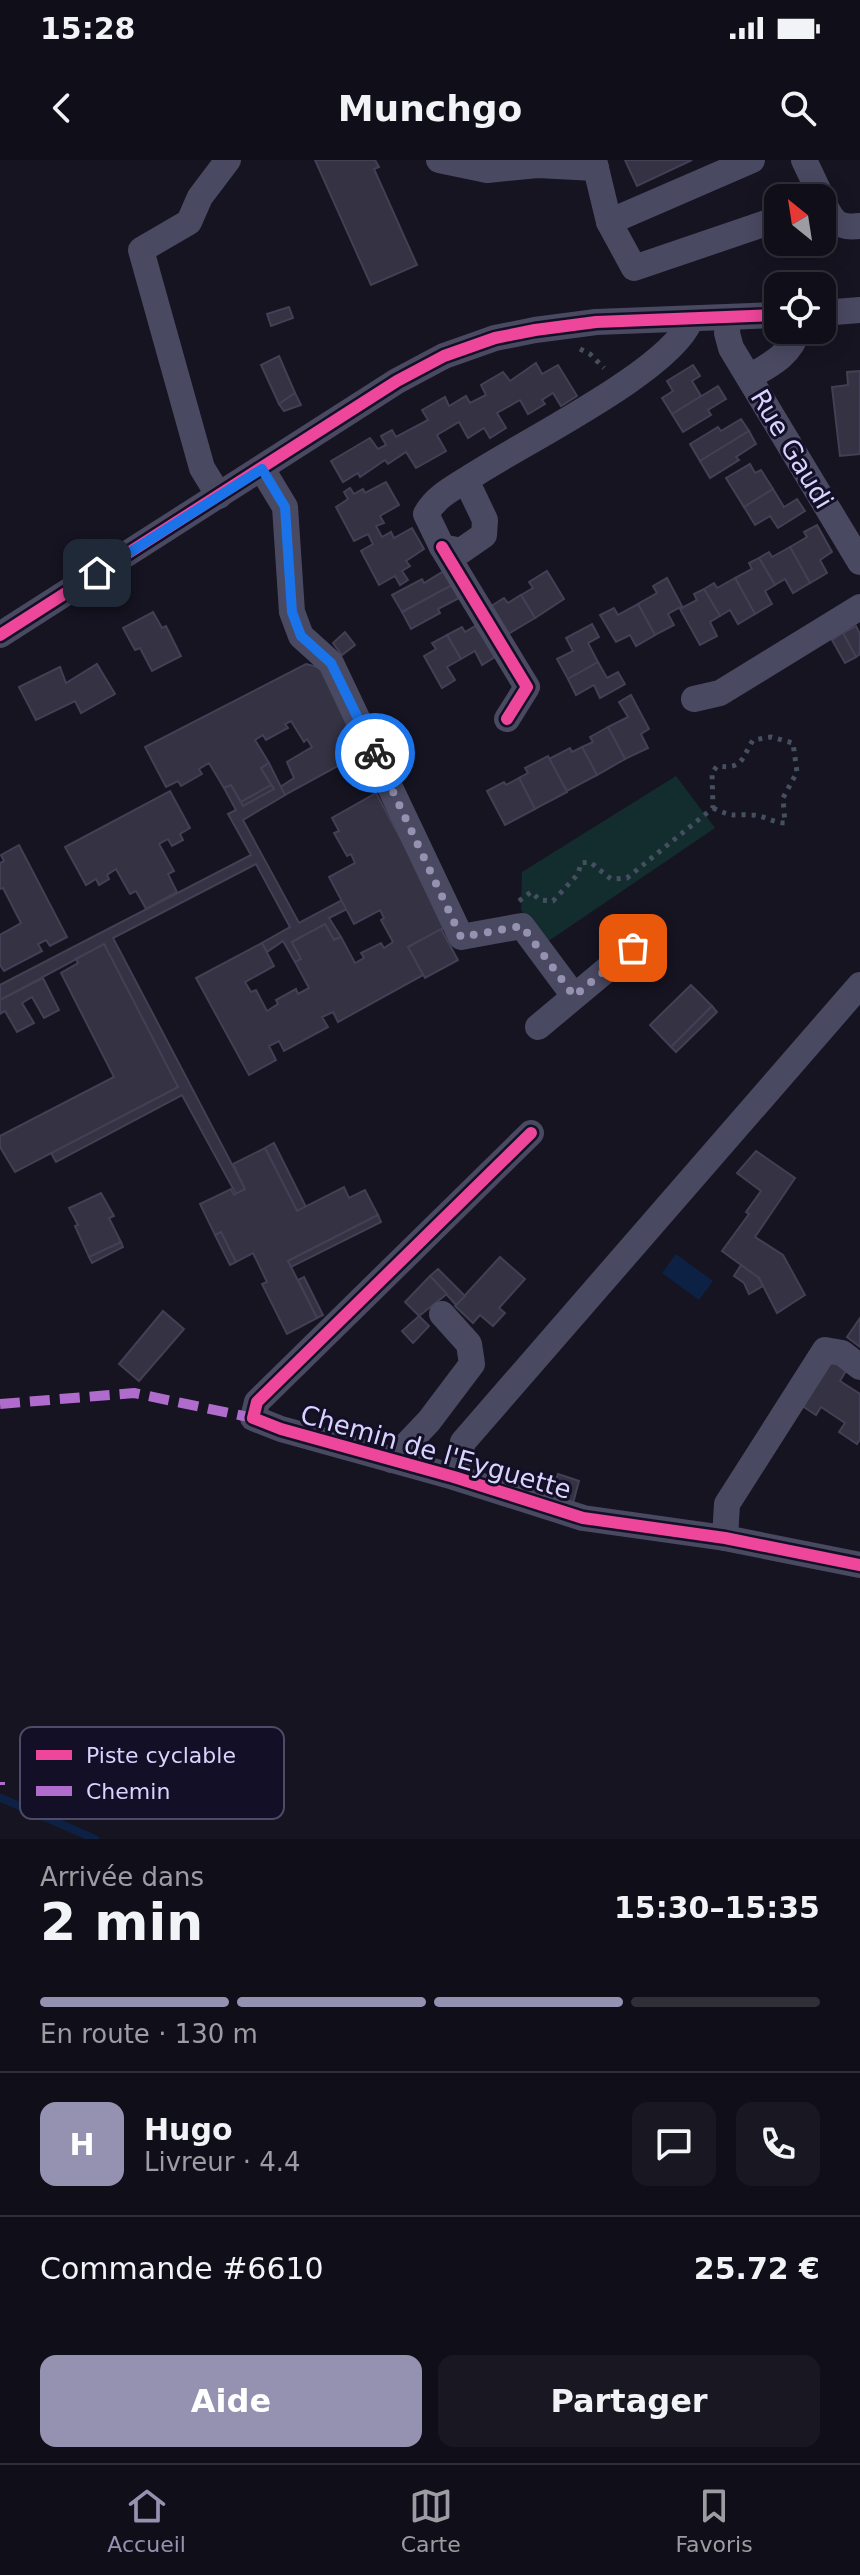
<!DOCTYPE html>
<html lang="fr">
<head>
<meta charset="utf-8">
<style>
  :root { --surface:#100f19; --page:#191822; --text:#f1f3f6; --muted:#9c9ca2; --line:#302f38; --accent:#9591b1 }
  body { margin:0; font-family:"DejaVu Sans",sans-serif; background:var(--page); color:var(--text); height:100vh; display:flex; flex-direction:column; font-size:30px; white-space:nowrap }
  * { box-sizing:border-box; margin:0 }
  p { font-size:26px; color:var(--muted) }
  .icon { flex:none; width:44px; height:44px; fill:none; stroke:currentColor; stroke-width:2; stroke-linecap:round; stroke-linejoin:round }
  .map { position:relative; height:1679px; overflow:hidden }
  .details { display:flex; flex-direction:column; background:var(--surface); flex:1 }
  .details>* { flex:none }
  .needle { width:52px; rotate:330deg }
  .tools { position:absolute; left:764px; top:24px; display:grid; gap:16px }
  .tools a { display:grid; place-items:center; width:72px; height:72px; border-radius:16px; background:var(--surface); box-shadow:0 4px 20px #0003,0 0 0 2px var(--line); font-size:40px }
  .pin { position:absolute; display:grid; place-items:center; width:68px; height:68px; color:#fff; margin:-34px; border-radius:16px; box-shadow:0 4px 12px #0006 }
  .courier { position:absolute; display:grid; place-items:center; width:80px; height:80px; margin:-40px; border:6px solid #1a73e8; border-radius:50%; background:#fff; color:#222; box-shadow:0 2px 10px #0007 }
  .head em { font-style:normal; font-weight:600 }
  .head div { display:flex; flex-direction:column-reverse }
  .head { display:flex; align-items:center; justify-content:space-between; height:136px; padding:0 40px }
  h1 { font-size:52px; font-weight:600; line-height:60px }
  .bar { display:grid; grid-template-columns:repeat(4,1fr); gap:12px 8px; align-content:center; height:96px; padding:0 40px }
  .bar i { height:10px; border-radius:6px; background:var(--line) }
  .bar .on { background:var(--accent) }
  .bar p { grid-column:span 4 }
  .line { display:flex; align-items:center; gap:20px; padding:0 40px; border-top:2px solid var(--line) }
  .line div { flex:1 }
  .round { display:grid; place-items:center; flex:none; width:84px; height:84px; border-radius:16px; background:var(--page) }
  .primary-button { display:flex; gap:16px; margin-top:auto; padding:16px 40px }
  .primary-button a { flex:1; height:92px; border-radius:16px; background:var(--accent); color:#fff; font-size:32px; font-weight:600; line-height:92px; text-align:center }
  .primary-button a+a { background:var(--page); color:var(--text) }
  .status { display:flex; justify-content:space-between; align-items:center; height:56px; padding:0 40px; background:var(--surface); direction:ltr }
  .status svg { height:22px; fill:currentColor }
  header { display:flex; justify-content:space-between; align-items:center; height:104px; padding:0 40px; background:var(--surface); font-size:36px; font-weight:600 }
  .dock { display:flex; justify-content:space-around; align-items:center; height:112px; border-top:2px solid var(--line); background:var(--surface); font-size:22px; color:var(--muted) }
  .dock a { display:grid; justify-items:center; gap:4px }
  .dock .on { color:var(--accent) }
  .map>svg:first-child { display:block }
  .green { fill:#132c2d }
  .water { fill:#0d2144 }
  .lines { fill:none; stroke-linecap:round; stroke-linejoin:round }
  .stream { stroke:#0d2144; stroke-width:8 }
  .building { fill:#343243; stroke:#433f54; stroke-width:2 }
  .path { stroke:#44505f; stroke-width:5; stroke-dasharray:4 6; stroke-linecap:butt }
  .minor { stroke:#4a4962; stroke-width:26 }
  .quiet { stroke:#b06ccc; stroke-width:10; stroke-dasharray:20 10; stroke-linecap:butt }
  .cycleway-casing { stroke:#130f26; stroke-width:17 }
  .cycleway { stroke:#ed469a; stroke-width:12 }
  .done { stroke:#9591b1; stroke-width:8; stroke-dasharray:0 14.4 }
  .route { stroke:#1a73e8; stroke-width:10 }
  .labels { text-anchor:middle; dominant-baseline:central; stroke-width:6; stroke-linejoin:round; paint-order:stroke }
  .street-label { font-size:26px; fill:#d9d4ff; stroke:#130f26 }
  .key { fill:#130f26; stroke:#4e4a67; stroke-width:2 }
  .key-label { font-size:22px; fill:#d9d4ff }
</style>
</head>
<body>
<div class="status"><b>15:28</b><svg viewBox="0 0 49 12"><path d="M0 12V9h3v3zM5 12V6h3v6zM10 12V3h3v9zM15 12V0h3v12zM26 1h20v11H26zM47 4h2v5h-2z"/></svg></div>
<header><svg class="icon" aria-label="back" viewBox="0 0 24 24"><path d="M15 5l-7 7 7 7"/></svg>Munchgo<svg class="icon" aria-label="search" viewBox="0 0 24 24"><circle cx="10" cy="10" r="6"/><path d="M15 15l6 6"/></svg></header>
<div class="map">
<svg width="860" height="1679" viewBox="0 0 860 1679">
  <rect width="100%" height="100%" fill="#161421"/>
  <path class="green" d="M676,616L715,668L547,782L521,750L522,712Z"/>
  <path class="water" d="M676,1094L713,1121L699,1140L662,1113Z"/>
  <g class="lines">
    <path class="stream" d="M1,1638L95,1679"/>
  </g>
  <g class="building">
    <path d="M315,0H375L379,7L374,9L417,105L371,125Z"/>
    <path d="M625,0H692L637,26Z"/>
    <path d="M289,147L293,158L271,166L267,154Z"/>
    <path d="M279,196L295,233L279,244L261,205Z"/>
    <path d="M536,203L542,214L558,205L577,236L561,246L553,233L542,240L545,244L528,254L520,240L497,253L506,268L490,278L484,268L468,278L459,262L437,275L446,291L416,308L406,292L388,304L385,300L360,317L358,313L343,322L331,301L370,278L378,289L386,285L381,276L392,270L396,277L428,260L422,250L445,237L449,246L466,236L470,243L486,235L481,225L503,212L510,221Z"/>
    <path d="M693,205L700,216L692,221L701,236L672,254L662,238L673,231L667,221Z"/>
    <path d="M860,211V294L840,296L832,227L848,225L847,212Z"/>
    <path d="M718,226L726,239L708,250L711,255L683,272L672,254Z"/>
    <path d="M295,233L301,245L284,251L279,244Z"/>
    <path d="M741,259L749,271L700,301L690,284L718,267L721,271Z"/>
    <path d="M749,271L756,284L736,297L739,300L710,318L700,301Z"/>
    <path d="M750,304L755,313L761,310L773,329L744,347L726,318Z"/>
    <path d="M386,322L399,345L380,356L384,363L376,366L382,377L391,372L394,378L412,368L424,389L406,401L410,406L402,411L408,420L400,425L395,416L379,425L361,391L373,384L368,374L354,381L336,347L348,339L344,332L350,328L354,334L363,329L365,333Z"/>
    <path d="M773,329L784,347L797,339L805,351L778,368L770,356L755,365L744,347Z"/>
    <path d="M817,365L832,392L820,400L827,413L810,423L790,387L807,377L804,372Z"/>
    <path d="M790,387L810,423L793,433L785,419L775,425L759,398L769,392L772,397Z"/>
    <path d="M759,398L775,425L765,431L772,444L755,454L735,418L752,409L749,403Z"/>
    <path d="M444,411L452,425L402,452L392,435L422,419L424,423Z"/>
    <path d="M547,411L564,439L535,458L521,435L533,428L529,422Z"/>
    <path d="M667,418L682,446L668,454L674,465L655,475L638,444L657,433L653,426Z"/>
    <path d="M735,418L755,454L738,464L730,450L720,456L704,429L714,423L717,428Z"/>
    <path d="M452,425L459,438L438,449L440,453L411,469L402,452Z"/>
    <path d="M704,429L720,456L710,462L717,476L700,485L680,449L697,440L694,434Z"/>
    <path d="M521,435L535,458L505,476L488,448L504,438L508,443Z"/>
    <path d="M638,444L655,475L636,486L630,475L616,482L600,455L614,448L618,455Z"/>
    <path d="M153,452L162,468L166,466L181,496L152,511L140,488L135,490L123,468Z"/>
    <path d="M592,464L599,477L588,483L598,502L568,519L557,499L573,491L566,478Z"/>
    <path d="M477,465L495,497L482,505L475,491L461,499L447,475L462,467L465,472Z"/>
    <path d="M856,466L860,474V494L856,497L843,473Z"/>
    <path d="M345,472L355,485L342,495L333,483Z"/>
    <path d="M843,473L856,497L845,503L832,480Z"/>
    <path d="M447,475L461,499L447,507L455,520L442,528L424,496L436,489L432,483Z"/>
    <path d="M598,502L607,518L618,512L625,524L600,538L594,525L576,535L568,519Z"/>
    <path d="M97,504L115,534L81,553L75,541L36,560L19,527L60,507L66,523Z"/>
    <path d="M306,504L321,508L367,590L285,635L280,627L294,618L287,602L312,587L307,579L304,582L291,561L285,564L288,568L266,580L263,575L255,580L269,603L261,608L271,625L241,642L231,625L224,628L209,603L199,609L202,614L181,626L178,621L166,627L145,587Z"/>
    <path d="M631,535L649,569L641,574L648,588L625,599L608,567L628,557L619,542Z"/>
    <path d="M608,567L625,599L597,615L582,587L593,582L590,577Z"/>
    <path d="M582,587L597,615L567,631L549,599L570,588L572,592Z"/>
    <path d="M548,596L567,632L535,649L519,618L528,613L525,608Z"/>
    <path d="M269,603L285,635L243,660L299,763L342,740L347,749L329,758L341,777L334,780L325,764L292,782L301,799L295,802L283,781L267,792L262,783L290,767L256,704L113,778L245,1029L236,1034L182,935L56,1002L51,993L178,927L104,784L0,840V825L251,695L228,654L236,650L224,628L231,625L243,646L274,629L261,608Z"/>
    <path d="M519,618L535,649L505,665L487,631L504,622L506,625Z"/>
    <path d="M271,625L274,629L243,646L241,642Z"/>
    <path d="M170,631L190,668L180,674L183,680L172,686L168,679L159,684L174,711L168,714L177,732L146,749L136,731L130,734L116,709L107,715L109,719L99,725L96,719L86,725L65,687Z"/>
    <path d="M376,633L448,766L408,787L423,815L338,862L333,852L322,857L328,867L284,891L279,881L269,886L276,900L249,915L196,818L262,783L274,806L245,822L251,832L256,830L267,851L278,844L276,840L296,829L298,834L309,828L295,802L301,799L292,782L325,764L334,780L341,777L355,803L364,798L361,793L381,783L384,788L393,782L381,760L384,758L380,750L354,764L329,717L355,703L351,694L347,696L334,673L339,671L332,658Z"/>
    <path d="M19,685L67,777L50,786L46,780L38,784L42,791L4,811L0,805V775L21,763L3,728L0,729V703L4,701L1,695Z"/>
    <path d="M441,769L458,800L425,818L408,787Z"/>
    <path d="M104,784L178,927L15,1012L0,987V976L114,917L61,813L78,803L76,799Z"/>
    <path d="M43,818L59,850L44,858L32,837L22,843L34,863L17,872L5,851L0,854V840Z"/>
    <path d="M691,825L712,846L671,887L650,865Z"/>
    <path d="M712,846L717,852L676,892L671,887Z"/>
    <path d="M274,983L306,1047L297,1051L265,988Z"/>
    <path d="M265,988L297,1051L344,1027L349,1038L365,1030L378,1055L288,1101L317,1158L287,1174L262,1124L267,1122L253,1093L236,1102L221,1072L215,1075L200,1044L231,1029L234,1035L245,1029L233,1004Z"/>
    <path d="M756,991L795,1018L755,1077L783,1095L805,1135L777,1153L759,1118L722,1091L749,1054L746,1052L761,1031L737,1013Z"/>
    <path d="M101,1033L114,1056L109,1058L121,1082L89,1097L75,1066L78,1065L69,1048Z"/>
    <path d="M378,1055L381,1062L291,1107L288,1101Z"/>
    <path d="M221,1072L236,1102L230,1105L215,1075Z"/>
    <path d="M121,1082L123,1087L92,1103L89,1097Z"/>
    <path d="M500,1097L525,1119L499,1148L505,1153L493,1166L480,1155L473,1163L455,1146Z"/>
    <path d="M741,1105L759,1118L763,1126L749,1134L744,1123L734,1116Z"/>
    <path d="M438,1109L465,1136L456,1145L430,1116Z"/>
    <path d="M430,1116L447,1134L419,1156L405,1142Z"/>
    <path d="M304,1117L323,1155L317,1158L298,1120Z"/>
    <path d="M163,1151L184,1169L139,1221L119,1204Z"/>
    <path d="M419,1156L429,1166L413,1183L402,1171Z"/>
    <path d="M860,1158V1187L847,1177Z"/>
    <path d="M829,1197L847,1209L840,1221L860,1234V1279L857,1284L839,1272L845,1263L821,1247L816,1255L798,1243Z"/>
    <path d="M558,1314L579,1321L573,1343L551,1337Z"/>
  </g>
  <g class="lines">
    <g class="path">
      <path d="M580,189L590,194L604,208"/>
      <path d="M519,741L531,732L540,740L553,741L578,714L581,703L590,702L611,719L627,718L713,648L712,613L717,606C744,610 742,597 753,580L771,577L793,583L797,612L783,638L785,663C773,663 764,655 752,655C731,654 735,658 713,648"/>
    </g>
    <g class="minor">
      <path d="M439,0L487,10L537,5L596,8"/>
      <path d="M594,0L609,62"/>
      <path d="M752,0L609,62L634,108L778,59"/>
      <path d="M804,0L822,38"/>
      <path d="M822,39C831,59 835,69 860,66"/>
      <path d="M822,153L860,150"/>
      <path d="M728,158L727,173L731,188L860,402"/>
      <path d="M749,217C770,205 791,195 798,170"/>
      <path d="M262,309L285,347L292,452L301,476L331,503L461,777L522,766L574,836"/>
      <path d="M466,320L485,360L484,375L461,391L442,387L426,354C436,336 455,327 472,316C522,283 670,211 690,161"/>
      <path d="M219,336L202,308L141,90L189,62L200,37L228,0"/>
      <path d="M442,387L527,527L507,559"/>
      <path d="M0,475L397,221L444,196L495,178L535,170L596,162L778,155"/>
      <path d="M694,539L720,533L860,447"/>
      <path d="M538,867L653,771"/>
      <path d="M531,973L257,1242L253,1258L281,1269L454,1317L583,1358L725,1378L860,1405"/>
      <path d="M392,1300L429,1261L472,1204L469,1184L442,1154"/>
      <path d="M454,1317L463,1282L860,825"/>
      <path d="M725,1378L727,1344L825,1190L842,1193L860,1207"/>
    </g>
    <g class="quiet">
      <path d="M0,1244L134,1233L253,1258"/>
      <path d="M0,1622V1625"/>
    </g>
    <g class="cycleway-casing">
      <g id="cycleway">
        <path d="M442,387L527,527L507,559"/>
        <path d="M0,475L397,221L444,196L495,178L535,170L596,162L778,155"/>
        <path d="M531,973L257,1242L253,1258L281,1269L454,1317L583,1358L725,1378L860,1405"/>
      </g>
    </g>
    <use href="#cycleway" class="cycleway"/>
  </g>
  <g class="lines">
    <path class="done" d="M375,593L461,777L522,766L574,836L633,788"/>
    <path class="route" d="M97,413L262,309L285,347L292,452L301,476L331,503L375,593"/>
  </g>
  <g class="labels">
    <g class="street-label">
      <text transform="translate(792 289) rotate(59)">Rue Gaudi</text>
      <text transform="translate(436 1292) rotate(16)">Chemin de l'Eyguette</text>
    </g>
  </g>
  <rect x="20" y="1567" width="264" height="92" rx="12" class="key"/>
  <rect x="36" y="1590" width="36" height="10" fill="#ed469a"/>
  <rect x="36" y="1626" width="36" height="10" fill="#b06ccc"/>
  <g class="key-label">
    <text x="86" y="1603">Piste cyclable</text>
    <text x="86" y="1639">Chemin</text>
  </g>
</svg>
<div class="tools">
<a><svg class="needle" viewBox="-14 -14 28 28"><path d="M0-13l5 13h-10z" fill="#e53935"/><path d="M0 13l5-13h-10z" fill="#9c9ca2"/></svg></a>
<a><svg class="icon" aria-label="locate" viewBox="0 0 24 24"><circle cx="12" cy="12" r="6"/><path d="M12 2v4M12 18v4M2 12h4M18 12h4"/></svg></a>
</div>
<div class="pin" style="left:633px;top:788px;background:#ea580c"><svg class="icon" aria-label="bag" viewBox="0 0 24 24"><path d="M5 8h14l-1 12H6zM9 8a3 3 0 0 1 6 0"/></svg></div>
<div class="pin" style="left:97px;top:413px;background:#1f2937"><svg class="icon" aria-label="home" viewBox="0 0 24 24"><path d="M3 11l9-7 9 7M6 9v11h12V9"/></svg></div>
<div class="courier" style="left:375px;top:593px"><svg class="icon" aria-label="bike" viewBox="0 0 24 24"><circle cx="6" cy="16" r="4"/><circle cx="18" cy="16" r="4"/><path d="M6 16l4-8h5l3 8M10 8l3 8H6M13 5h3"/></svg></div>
</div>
<section class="details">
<div class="head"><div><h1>2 min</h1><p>Arrivée dans</p></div><em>15:30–15:35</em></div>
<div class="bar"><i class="on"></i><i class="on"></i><i class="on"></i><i></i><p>En route · 130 m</p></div>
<div class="line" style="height:144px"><b class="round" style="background:var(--accent);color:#fff">H</b><div><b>Hugo</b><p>Livreur · 4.4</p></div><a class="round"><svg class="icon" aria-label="chat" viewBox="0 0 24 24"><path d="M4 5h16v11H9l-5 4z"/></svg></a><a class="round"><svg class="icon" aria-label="phone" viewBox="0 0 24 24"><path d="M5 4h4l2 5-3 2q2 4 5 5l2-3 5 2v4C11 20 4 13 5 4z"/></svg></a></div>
<div class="line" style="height:104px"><div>Commande #6610</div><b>25.72 €</b></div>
<div class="primary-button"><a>Aide</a><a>Partager</a></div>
</section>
<nav class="dock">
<a class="on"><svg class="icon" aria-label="home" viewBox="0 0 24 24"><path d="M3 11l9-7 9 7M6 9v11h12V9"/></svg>Accueil</a>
<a><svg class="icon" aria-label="map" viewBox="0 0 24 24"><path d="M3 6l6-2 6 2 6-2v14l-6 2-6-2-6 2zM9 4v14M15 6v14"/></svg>Carte</a>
<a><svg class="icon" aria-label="saved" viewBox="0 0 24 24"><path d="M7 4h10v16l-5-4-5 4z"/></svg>Favoris</a>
</nav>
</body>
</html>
